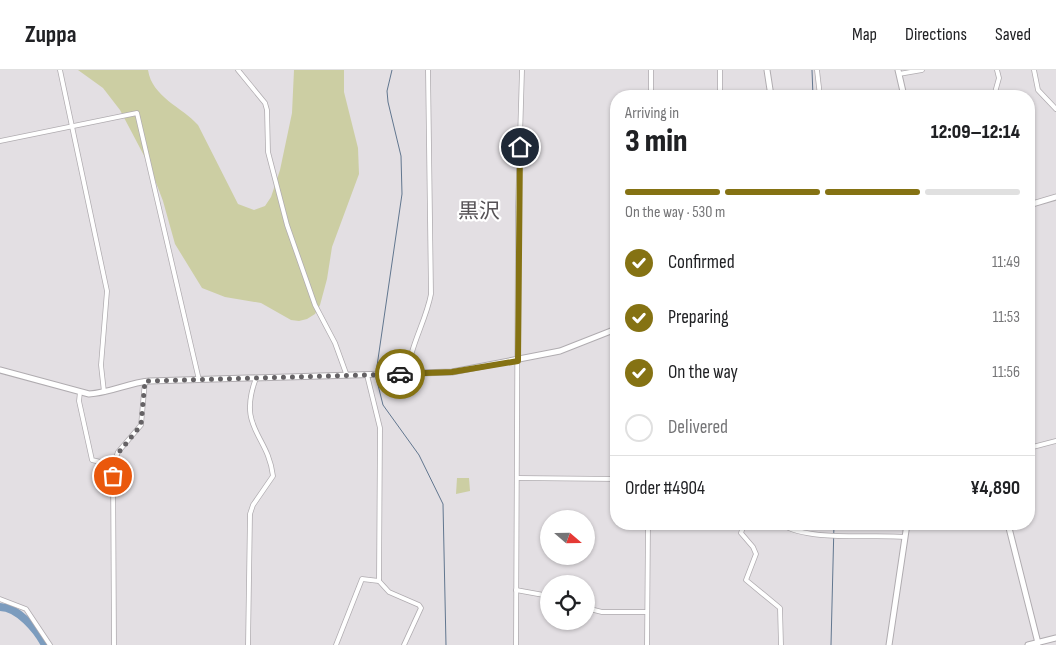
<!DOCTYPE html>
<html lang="en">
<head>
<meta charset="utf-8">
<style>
  :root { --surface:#fff; --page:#f6f6f6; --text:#202124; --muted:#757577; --line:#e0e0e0; --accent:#857213 }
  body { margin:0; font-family:"Sofia Sans Condensed","Noto Sans JP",sans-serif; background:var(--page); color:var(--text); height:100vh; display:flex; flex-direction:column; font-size:19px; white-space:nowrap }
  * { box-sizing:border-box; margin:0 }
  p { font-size:16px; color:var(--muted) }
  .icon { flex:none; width:28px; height:28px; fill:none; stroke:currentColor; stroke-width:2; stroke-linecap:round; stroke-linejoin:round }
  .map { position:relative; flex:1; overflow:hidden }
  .sheet { position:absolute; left:610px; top:20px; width:425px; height:440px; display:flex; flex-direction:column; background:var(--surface); border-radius:20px; box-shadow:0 1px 4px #0004 }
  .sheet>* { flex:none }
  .needle { width:32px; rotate:110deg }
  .buttons { position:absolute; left:540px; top:440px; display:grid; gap:10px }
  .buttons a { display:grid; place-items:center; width:55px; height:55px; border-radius:50%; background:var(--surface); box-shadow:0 1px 4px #0004; font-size:25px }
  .pin { position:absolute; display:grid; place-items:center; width:42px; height:42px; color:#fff; margin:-21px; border:2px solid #fff; border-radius:50%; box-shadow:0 1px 5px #0007 }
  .courier { position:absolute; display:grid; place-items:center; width:50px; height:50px; margin:-25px; border:4px solid #857213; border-radius:50%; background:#fff; color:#222; box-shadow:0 1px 6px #0007 }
  .summary em { font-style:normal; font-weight:800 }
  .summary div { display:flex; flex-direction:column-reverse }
  .summary { display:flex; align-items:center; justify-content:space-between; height:85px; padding:0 15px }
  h1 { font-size:32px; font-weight:800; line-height:38px }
  .bar { display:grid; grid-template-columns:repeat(4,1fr); gap:8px 5px; align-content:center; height:60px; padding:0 15px }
  .bar i { height:6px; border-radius:4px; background:var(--line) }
  .bar .selected { background:var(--accent) }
  .bar p { grid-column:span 4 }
  .line { display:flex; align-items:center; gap:12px; padding:0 15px; border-top:1px solid var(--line) }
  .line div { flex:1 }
  ol { padding:0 15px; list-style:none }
  li { display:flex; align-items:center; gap:15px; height:55px }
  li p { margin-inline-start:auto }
  li .icon { padding:5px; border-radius:50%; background:var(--accent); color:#fff; stroke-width:4 }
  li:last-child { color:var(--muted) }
  li i { width:28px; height:28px; border:2px solid var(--line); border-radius:50% }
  header { display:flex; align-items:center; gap:30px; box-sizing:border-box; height:70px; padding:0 25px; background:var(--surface); border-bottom:1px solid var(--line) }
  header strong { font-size:24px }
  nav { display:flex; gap:28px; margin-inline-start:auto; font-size:18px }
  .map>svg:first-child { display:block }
  .green { fill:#cccea3 }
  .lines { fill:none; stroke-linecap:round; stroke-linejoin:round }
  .stream { stroke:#61768f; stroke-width:1 }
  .river { stroke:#7c9cbe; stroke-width:8 }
  .street-casing { stroke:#b0acb0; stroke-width:5.5 }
  .secondary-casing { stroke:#b0acb0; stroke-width:7 }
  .street { stroke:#fff; stroke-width:4 }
  .secondary { stroke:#fff; stroke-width:5 }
  .done { stroke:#656265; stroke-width:5; stroke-dasharray:0 9 }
  .route { stroke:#857213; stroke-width:6 }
  .labels { text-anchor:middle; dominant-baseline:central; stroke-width:4.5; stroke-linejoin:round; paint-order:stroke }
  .quarter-label { font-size:21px; fill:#575357; stroke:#fff }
</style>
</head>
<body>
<header>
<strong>Zuppa</strong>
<nav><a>Map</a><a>Directions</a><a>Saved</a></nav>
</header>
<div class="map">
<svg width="1056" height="575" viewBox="0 0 1056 575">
  <rect width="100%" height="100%" fill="#e3dfe3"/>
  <g class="green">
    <path d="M78,0H148C152,27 182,37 198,55L238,134L254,140L265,136L271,127L280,100L292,43L294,0H344V22L358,78L359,104L332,177L327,209L320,235L315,244L307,249L299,251L291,250L261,233L225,227L202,218L175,174L163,131L150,97L120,40L103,18Z"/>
    <path d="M457,408H469L470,421L456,424Z"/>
  </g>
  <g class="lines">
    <g class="stream">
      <path d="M812,0L813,26"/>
      <path d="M376,303L402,124L401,86L388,32L387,21L392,0"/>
      <path d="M376,307L383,335L419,385L443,434L446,575"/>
      <path d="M831,575L834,454"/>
    </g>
    <path class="river" d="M0,537C18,537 37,560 45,575"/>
    <g class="street-casing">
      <g id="street">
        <path d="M60,0L107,221L101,295L104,322"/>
        <path d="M238,0L265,33L267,40L268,82L287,155L315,235L335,273L347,306"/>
        <path d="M651,0V26"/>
        <path d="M817,0L820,26"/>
        <path d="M1034,0L1038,20L1056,39"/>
        <path d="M899,4L922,0"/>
        <path d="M720,26V0"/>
        <path d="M994,26L999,8L997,0"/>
        <path d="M0,71L137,43L199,310"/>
        <path d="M407,304C410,276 426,251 431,224L428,0"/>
        <path d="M367,305L380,358L379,511L389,522L419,535L421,538L404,575"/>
        <path d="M80,322L79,331L92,390L113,395"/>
        <path d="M1029,378L1056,371"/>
        <path d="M518,408L616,409"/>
        <path d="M744,454L741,463L753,477L756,484L746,510L780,538L781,575"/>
        <path d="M781,454C809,472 871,464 905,467"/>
        <path d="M516,520L549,526"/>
        <path d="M0,529L26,539L50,575"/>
        <path d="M586,538L602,542H647"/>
        <path d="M114,575L113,395L118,382L141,355L145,311"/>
        <path d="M248,575L250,444L253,435L273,406C268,364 237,359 256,308"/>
        <path d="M336,575L362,509L379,511"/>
        <path d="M516,575L518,136L522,0"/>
        <path d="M647,575L648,454"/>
      </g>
    </g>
    <g class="secondary-casing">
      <g id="secondary">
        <path d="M767,0L771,26"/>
        <path d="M898,0L904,26"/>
        <path d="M1029,135L1056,127"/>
        <path d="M0,300L89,324C110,323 128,313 149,311L452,302L560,281L616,259"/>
        <path d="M1008,454L1038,573"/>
        <path d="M889,575L907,454"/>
        <path d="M1028,575L1056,568"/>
      </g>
    </g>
    <use href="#street" class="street"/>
    <use href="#secondary" class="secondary"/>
  </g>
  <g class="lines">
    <path class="done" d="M113,406L115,387L141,355L145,311L400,304"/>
    <path class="route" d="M400,304L452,302L518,291L520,77"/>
  </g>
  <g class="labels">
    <g class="quarter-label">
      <text x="479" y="141">黒沢</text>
    </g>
  </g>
</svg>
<div class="buttons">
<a><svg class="needle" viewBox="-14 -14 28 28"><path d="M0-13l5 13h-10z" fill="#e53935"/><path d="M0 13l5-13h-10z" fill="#757577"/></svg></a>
<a><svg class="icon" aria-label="locate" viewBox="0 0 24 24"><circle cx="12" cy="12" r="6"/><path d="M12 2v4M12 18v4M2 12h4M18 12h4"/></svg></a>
</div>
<div class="pin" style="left:113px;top:406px;background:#ea580c"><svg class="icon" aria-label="bag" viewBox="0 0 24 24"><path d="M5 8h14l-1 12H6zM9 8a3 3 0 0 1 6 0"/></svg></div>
<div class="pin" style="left:520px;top:77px;background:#1f2937"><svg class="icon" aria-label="home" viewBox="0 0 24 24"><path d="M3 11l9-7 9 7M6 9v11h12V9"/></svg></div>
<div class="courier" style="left:400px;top:304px"><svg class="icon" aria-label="car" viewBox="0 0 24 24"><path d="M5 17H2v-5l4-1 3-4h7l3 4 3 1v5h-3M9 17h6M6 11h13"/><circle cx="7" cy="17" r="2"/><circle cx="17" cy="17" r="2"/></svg></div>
<section class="sheet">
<div class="summary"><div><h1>3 min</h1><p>Arriving in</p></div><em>12:09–12:14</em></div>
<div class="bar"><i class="selected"></i><i class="selected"></i><i class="selected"></i><i></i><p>On the way · 530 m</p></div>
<ol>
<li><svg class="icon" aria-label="check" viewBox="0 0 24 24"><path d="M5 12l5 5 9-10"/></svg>Confirmed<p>11:49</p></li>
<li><svg class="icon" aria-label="check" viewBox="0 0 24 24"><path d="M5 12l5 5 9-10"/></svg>Preparing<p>11:53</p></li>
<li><svg class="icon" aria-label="check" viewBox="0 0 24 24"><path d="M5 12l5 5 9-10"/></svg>On the way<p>11:56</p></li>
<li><i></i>Delivered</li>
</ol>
<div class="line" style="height:65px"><div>Order #4904</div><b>¥4,890</b></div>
</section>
</div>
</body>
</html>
